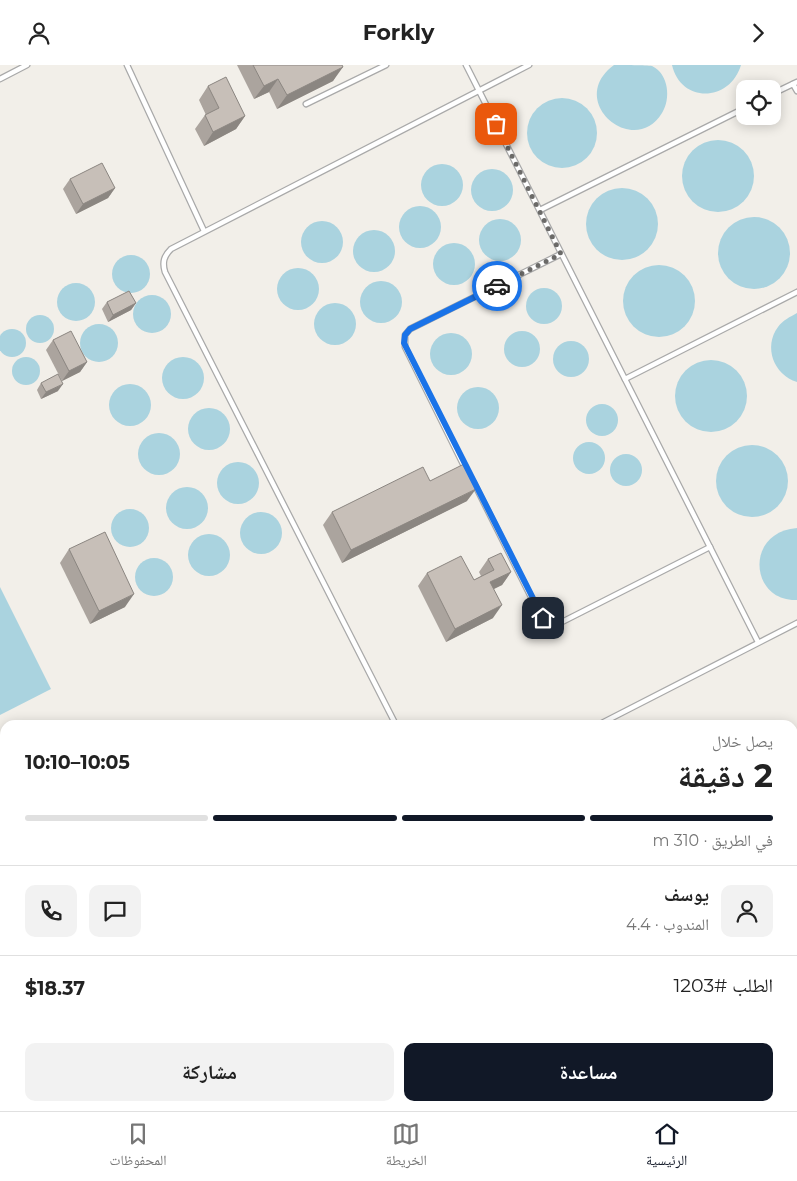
<!DOCTYPE html>
<html lang="ar">
<head>
<meta charset="utf-8">
<style>
  :root { --surface:#fff; --page:#f2f2f2; --text:#222; --muted:#767676; --line:#e0e0e0; --accent:#111827 }
  body { margin:0; font-family:Montserrat,"Noto Naskh Arabic",sans-serif; background:var(--page); color:var(--text); direction:rtl; height:100vh; display:flex; flex-direction:column; font-size:19px; white-space:nowrap }
  * { box-sizing:border-box; margin:0 }
  p { font-size:16px; color:var(--muted) }
  .icon { flex:none; width:28px; height:28px; fill:none; stroke:currentColor; stroke-width:2; stroke-linecap:round; stroke-linejoin:round }
  .map { position:relative; flex:1; overflow:hidden; direction:ltr }
  .panel { position:absolute; left:0px; top:655px; width:798px; height:391px; display:flex; flex-direction:column; background:var(--surface); border-radius:15px 15px 0 0; box-shadow:0 2px 12px #0003; direction:rtl }
  .panel>* { flex:none }
  .fabs { position:absolute; left:736px; top:15px; display:grid; gap:10px }
  .fabs a { display:grid; place-items:center; width:45px; height:45px; border-radius:10px; background:var(--surface); box-shadow:0 2px 12px #0003; font-size:25px }
  .pin { position:absolute; display:grid; place-items:center; width:42px; height:42px; color:#fff; margin:-21px; border-radius:10px; box-shadow:0 2px 8px #0006 }
  .courier { position:absolute; display:grid; place-items:center; width:50px; height:50px; margin:-25px; border:4px solid #1a73e8; border-radius:50%; background:#fff; color:#222; box-shadow:0 1px 6px #0007 }
  .headline em { font-style:normal; font-weight:700 }
  .headline div { display:flex; flex-direction:column-reverse }
  .headline { display:flex; align-items:center; justify-content:space-between; height:85px; padding:0 25px }
  h1 { font-size:32px; font-weight:700; line-height:38px }
  .bar { display:grid; grid-template-columns:repeat(4,1fr); gap:8px 5px; align-content:center; height:60px; padding:0 25px }
  .bar i { height:6px; border-radius:4px; background:var(--line) }
  .bar .on { background:var(--accent) }
  .bar p { grid-column:span 4 }
  .line { display:flex; align-items:center; gap:12px; padding:0 25px; border-top:1px solid var(--line) }
  .line div { flex:1 }
  .round { display:grid; place-items:center; flex:none; width:52px; height:52px; border-radius:10px; background:var(--page) }
  .button { display:flex; gap:10px; margin-top:auto; padding:10px 25px }
  .button a { flex:1; height:58px; border-radius:10px; background:var(--accent); color:#fff; font-size:20px; font-weight:700; line-height:58px; text-align:center }
  .button a+a { background:var(--page); color:var(--text) }
  header { display:flex; justify-content:space-between; align-items:center; height:65px; padding:0 25px; background:var(--surface); font-size:22px; font-weight:700 }
  .dock { display:flex; justify-content:space-around; align-items:center; height:70px; border-top:1px solid var(--line); background:var(--surface); font-size:14px; color:var(--muted) }
  .dock a { display:grid; justify-items:center; gap:2px }
  .dock .on { color:var(--accent) }
  .map>svg:first-child { display:block }
  .water { fill:#aad3df }
  .lines { fill:none; stroke-linecap:round; stroke-linejoin:round }
  .service-casing { stroke:#a9a9a9; stroke-width:7 }
  .service { stroke:#fff; stroke-width:4.5 }
  .wall { fill:#aba49e }
  .shaded-wall { fill:#8b8681 }
  .building { fill:#c7bfb8; stroke:#8b8681 }
  .done { stroke:#6b6a68; stroke-width:5; stroke-dasharray:0 9 }
  .route { stroke:#1a73e8; stroke-width:6 }
</style>
</head>
<body>
<header><svg class="icon" aria-label="forward" viewBox="0 0 24 24"><path d="M9 5l7 7-7 7"/></svg>Forkly<svg class="icon" aria-label="person" viewBox="0 0 24 24"><circle cx="12" cy="8" r="4"/><path d="M4 21q1-7 8-7t8 7"/></svg></header>
<div class="map">
<svg width="797" height="1046" viewBox="0 0 797 1046">
  <rect width="100%" height="100%" fill="#f2efe9"/>
  <g class="water">
    <path d="M614,0C623,0 646,0 652,1C669,9 671,34 662,48C634,94 565,36 614,0Z"/>
    <path d="M672,0H741C730,37 681,39 672,0Z"/>
    <circle cx="562" cy="68" r="35"/>
    <circle cx="718" cy="111" r="36"/>
    <circle cx="442" cy="120" r="21"/>
    <circle cx="492" cy="125" r="21"/>
    <circle cx="622" cy="159" r="36"/>
    <circle cx="420" cy="162" r="21"/>
    <circle cx="754" cy="188" r="36"/>
    <circle cx="500" cy="175" r="21"/>
    <circle cx="322" cy="177" r="21"/>
    <circle cx="374" cy="186" r="21"/>
    <circle cx="454" cy="199" r="21"/>
    <circle cx="131" cy="209" r="19"/>
    <circle cx="659" cy="236" r="36"/>
    <circle cx="298" cy="224" r="21"/>
    <circle cx="381" cy="237" r="21"/>
    <circle cx="76" cy="237" r="19"/>
    <circle cx="544" cy="241" r="18"/>
    <circle cx="152" cy="249" r="19"/>
    <circle cx="335" cy="259" r="21"/>
    <path d="M797,248V317C774,310 763,282 778,262C783,255 790,252 797,248Z"/>
    <circle cx="40" cy="264" r="14"/>
    <circle cx="99" cy="278" r="19"/>
    <circle cx="12" cy="278" r="14"/>
    <circle cx="522" cy="284" r="18"/>
    <circle cx="451" cy="289" r="21"/>
    <circle cx="571" cy="294" r="18"/>
    <circle cx="26" cy="306" r="14"/>
    <circle cx="183" cy="313" r="21"/>
    <circle cx="711" cy="331" r="36"/>
    <circle cx="130" cy="340" r="21"/>
    <circle cx="478" cy="343" r="21"/>
    <circle cx="602" cy="355" r="16"/>
    <circle cx="209" cy="364" r="21"/>
    <circle cx="159" cy="389" r="21"/>
    <circle cx="589" cy="393" r="16"/>
    <circle cx="752" cy="416" r="36"/>
    <circle cx="626" cy="405" r="16"/>
    <circle cx="238" cy="418" r="21"/>
    <circle cx="187" cy="443" r="21"/>
    <circle cx="130" cy="463" r="19"/>
    <circle cx="261" cy="468" r="21"/>
    <path d="M797,463V535C750,537 744,467 797,463Z"/>
    <circle cx="209" cy="490" r="21"/>
    <circle cx="154" cy="512" r="19"/>
    <path d="M0,522L51,624L0,650Z"/>
    <rect x="0" y="733" width="5" height="71"/>
  </g>
  <g class="lines">
    <g class="service-casing">
      <g id="service">
        <path d="M127,0L204,166"/>
        <path d="M466,0L758,577"/>
        <path d="M0,14L27,0"/>
        <path d="M793,19L797,26"/>
        <path d="M772,29L797,17"/>
        <path d="M306,39L386,0"/>
        <path d="M540,145L745,43"/>
        <path d="M625,314L797,227"/>
        <path d="M465,403L405,282V270L410,264L561,189"/>
        <path d="M474,418L540,550L547,556L560,558L710,482"/>
        <path d="M396,660L165,207C162,197 164,191 171,184L529,0"/>
        <path d="M598,660L797,558"/>
      </g>
    </g>
    <use href="#service" class="service"/>
  </g>
  <g class="wall">
    <path d="M237,0H342L333,16L277,44L269,27L254,34Z"/>
    <path d="M208,21L245,51L236,64L204,81L195,64L205,50H206L199,35Z"/>
    <path d="M70,114L115,123L108,133L76,149L63,124Z"/>
    <path d="M107,237L136,238L131,245L108,257L102,244Z"/>
    <path d="M53,275L87,297L80,307L62,316L46,285Z"/>
    <path d="M41,318L58,326L41,334L37,325Z"/>
    <path d="M430,416L467,436L342,498L323,460L332,447Z"/>
    <path d="M69,484L125,542L90,559L60,498Z"/>
    <path d="M488,494L511,507L502,520L494,524L493,553L446,577L418,521L427,508L474,515L481,511L479,507Z"/>
  </g>
  <g class="shaded-wall">
    <path d="M343,2L333,16L277,44L287,30Z"/>
    <path d="M278,14L269,27L254,34L264,21Z"/>
    <path d="M245,51L236,64L204,81L213,67Z"/>
    <path d="M115,123L108,133L76,149L83,139Z"/>
    <path d="M136,238L131,245L108,257L113,250Z"/>
    <path d="M87,297L80,307L62,316L69,306Z"/>
    <path d="M63,319L58,326L41,334L46,327Z"/>
    <path d="M476,424L467,436L342,498L351,485Z"/>
    <path d="M511,507L502,520L481,530L490,517Z"/>
    <path d="M134,529L125,542L90,559L99,546Z"/>
    <path d="M502,540L493,553L446,577L455,564Z"/>
  </g>
  <g class="building">
    <path d="M253,0H342L343,2L287,30L278,14L264,21Z"/>
    <path d="M226,12L245,51L213,67L205,50L219,43L208,21Z"/>
    <path d="M102,98L115,123L83,139L70,114Z"/>
    <path d="M129,226L136,238L113,250L107,237Z"/>
    <path d="M71,266L87,297L69,306L53,275Z"/>
    <path d="M58,309L63,319L46,327L41,318Z"/>
    <path d="M464,399L476,424L351,485L332,447L423,402L430,416Z"/>
    <path d="M105,467L134,529L99,546L69,484Z"/>
    <path d="M501,488L511,507L490,517L502,540L455,564L427,508L461,491L474,515L494,505L488,494Z"/>
  </g>
  <g class="lines">
    <path class="done" d="M496,59L561,189L497,221"/>
    <path class="route" d="M497,221L410,264L405,270L404,278L543,553"/>
  </g>
</svg>
<div class="fabs">
<a><svg class="icon" aria-label="locate" viewBox="0 0 24 24"><circle cx="12" cy="12" r="6"/><path d="M12 2v4M12 18v4M2 12h4M18 12h4"/></svg></a>
</div>
<div class="pin" style="left:496px;top:59px;background:#ea580c"><svg class="icon" aria-label="bag" viewBox="0 0 24 24"><path d="M5 8h14l-1 12H6zM9 8a3 3 0 0 1 6 0"/></svg></div>
<div class="pin" style="left:543px;top:553px;background:#1f2937"><svg class="icon" aria-label="home" viewBox="0 0 24 24"><path d="M3 11l9-7 9 7M6 9v11h12V9"/></svg></div>
<div class="courier" style="left:497px;top:221px"><svg class="icon" aria-label="car" viewBox="0 0 24 24"><path d="M5 17H2v-5l4-1 3-4h7l3 4 3 1v5h-3M9 17h6M6 11h13"/><circle cx="7" cy="17" r="2"/><circle cx="17" cy="17" r="2"/></svg></div>
<section class="panel">
<div class="headline"><div><h1>2 دقيقة</h1><p>يصل خلال</p></div><em>10:05–10:10</em></div>
<div class="bar"><i class="on"></i><i class="on"></i><i class="on"></i><i></i><p>في الطريق · 310 m</p></div>
<div class="line" style="height:90px"><a class="round"><svg class="icon" aria-label="person" viewBox="0 0 24 24"><circle cx="12" cy="8" r="4"/><path d="M4 21q1-7 8-7t8 7"/></svg></a><div><b>يوسف</b><p>المندوب · 4.4</p></div><a class="round"><svg class="icon" aria-label="chat" viewBox="0 0 24 24"><path d="M4 5h16v11H9l-5 4z"/></svg></a><a class="round"><svg class="icon" aria-label="phone" viewBox="0 0 24 24"><path d="M5 4h4l2 5-3 2q2 4 5 5l2-3 5 2v4C11 20 4 13 5 4z"/></svg></a></div>
<div class="line" style="height:65px"><div>الطلب #1203</div><b>$18.37</b></div>
<div class="button"><a>مساعدة</a><a>مشاركة</a></div>
</section>
</div>
<nav class="dock">
<a class="on"><svg class="icon" aria-label="home" viewBox="0 0 24 24"><path d="M3 11l9-7 9 7M6 9v11h12V9"/></svg>الرئيسية</a>
<a><svg class="icon" aria-label="map" viewBox="0 0 24 24"><path d="M3 6l6-2 6 2 6-2v14l-6 2-6-2-6 2zM9 4v14M15 6v14"/></svg>الخريطة</a>
<a><svg class="icon" aria-label="saved" viewBox="0 0 24 24"><path d="M7 4h10v16l-5-4-5 4z"/></svg>المحفوظات</a>
</nav>
</body>
</html>
